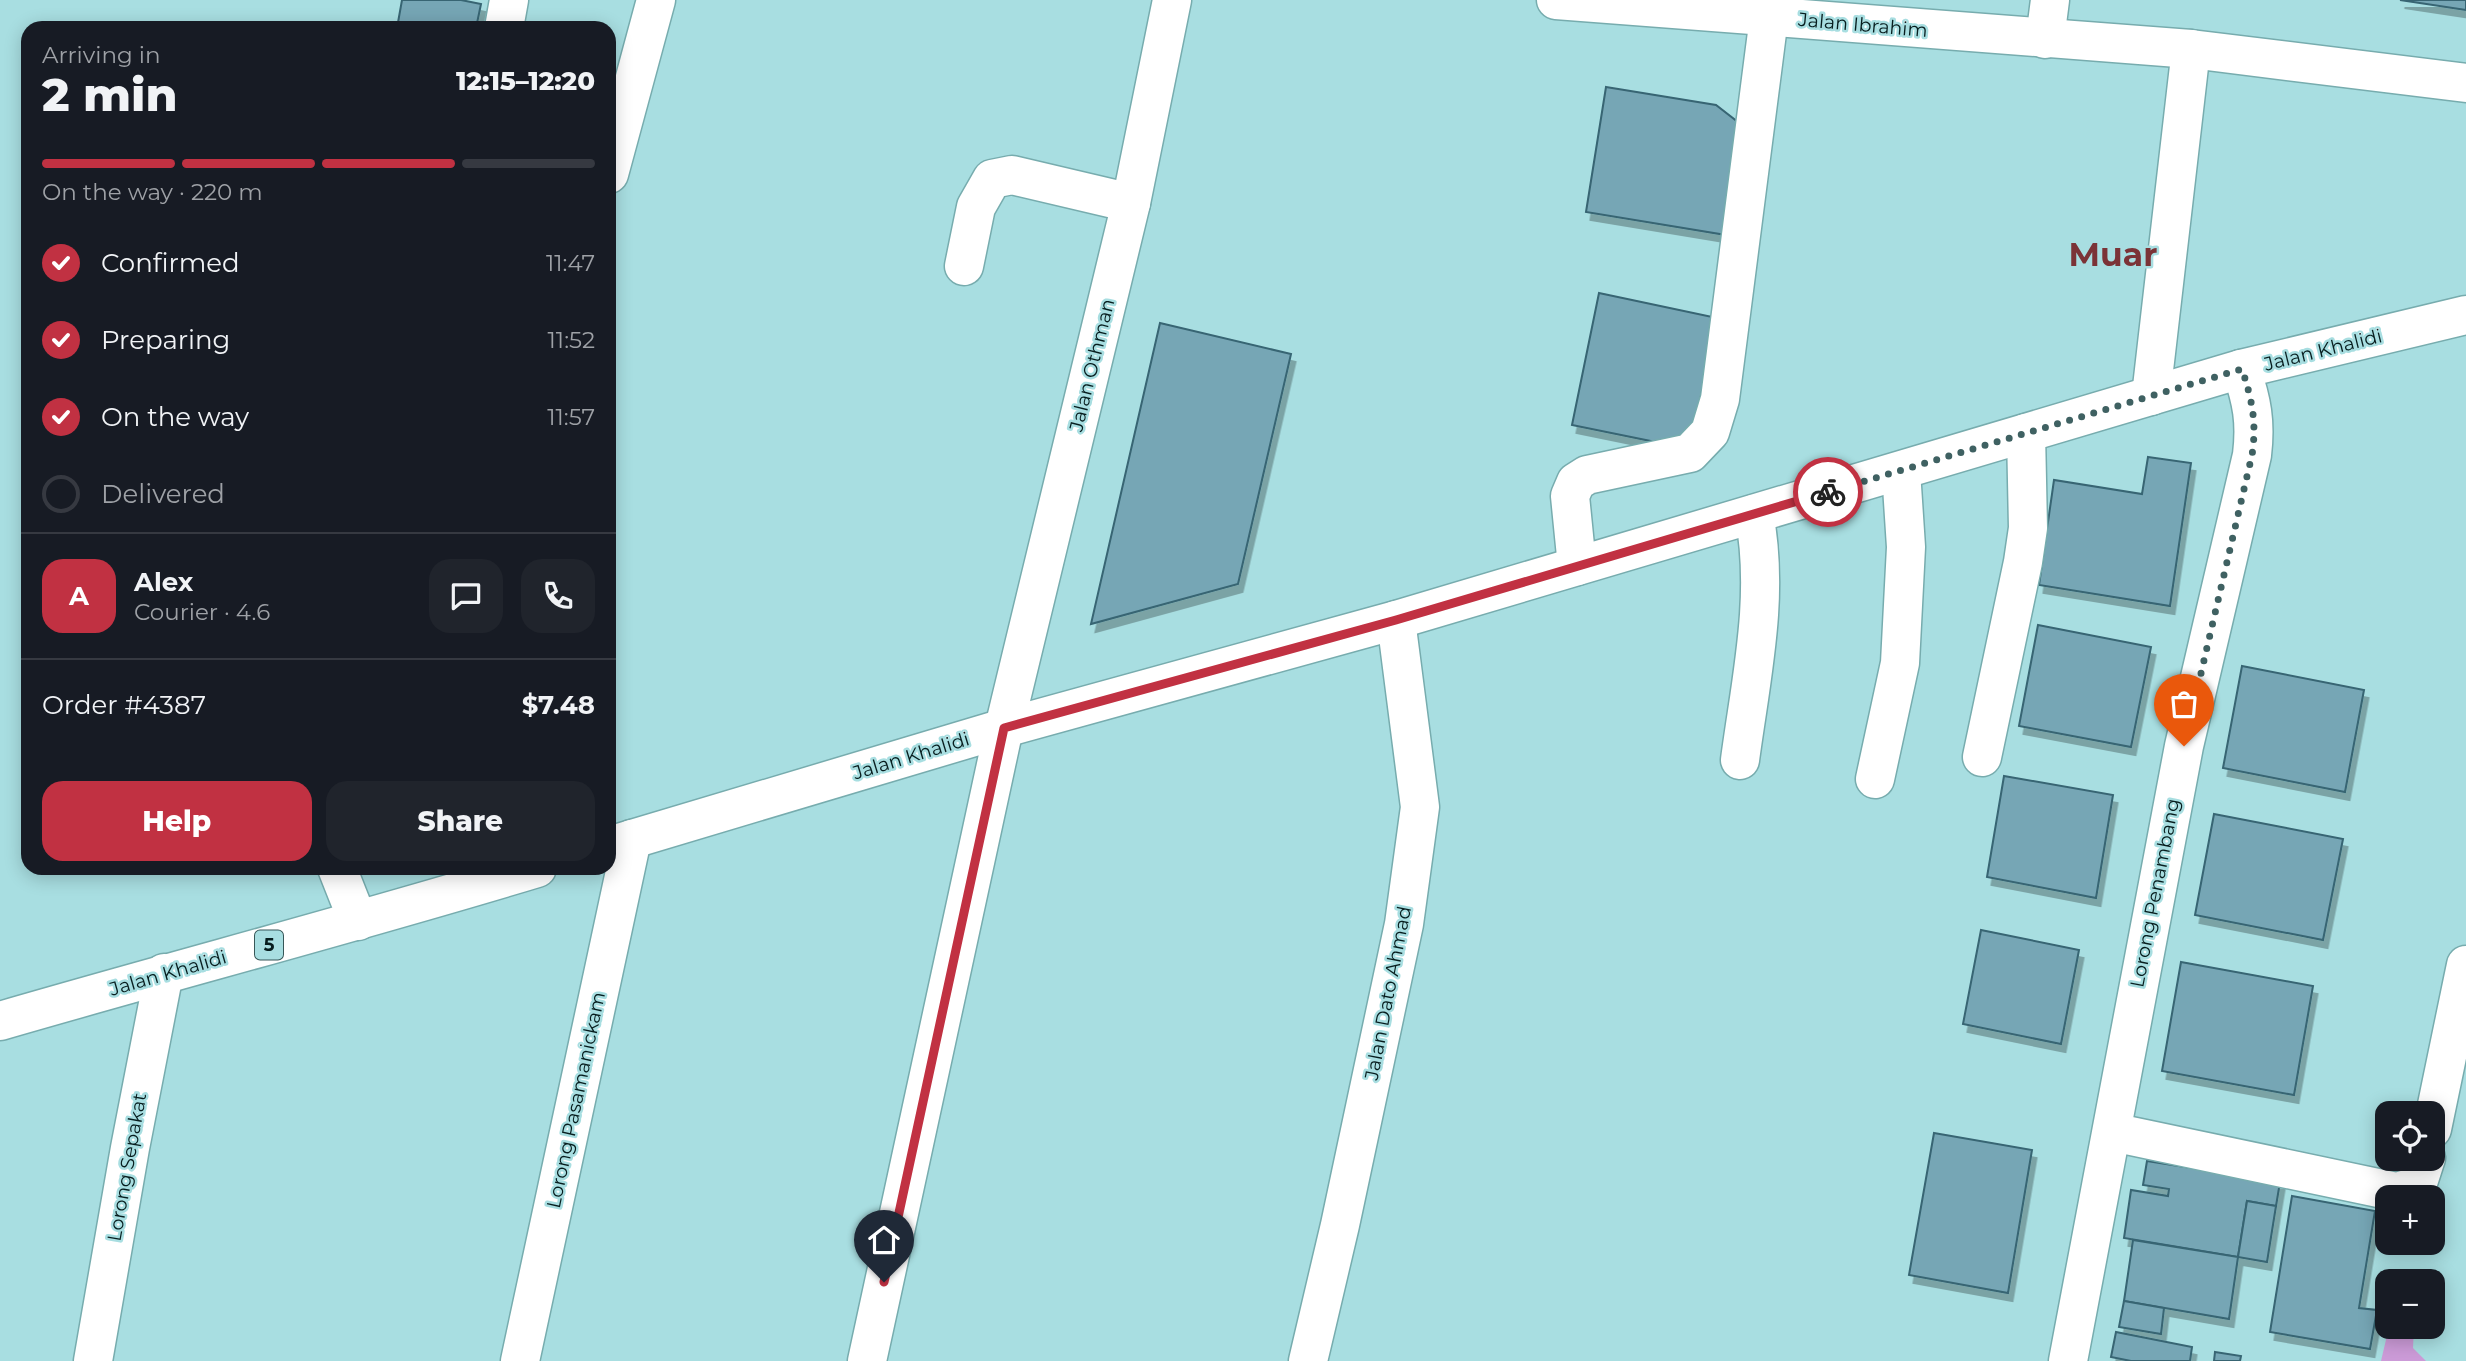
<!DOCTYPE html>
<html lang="en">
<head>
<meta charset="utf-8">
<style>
  :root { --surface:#171b24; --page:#20242c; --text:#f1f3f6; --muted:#9ea1a6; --line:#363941; --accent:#c13142 }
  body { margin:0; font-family:Montserrat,sans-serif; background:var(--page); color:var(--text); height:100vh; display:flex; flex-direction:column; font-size:26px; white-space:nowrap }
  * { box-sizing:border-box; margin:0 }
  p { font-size:23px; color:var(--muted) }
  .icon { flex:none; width:38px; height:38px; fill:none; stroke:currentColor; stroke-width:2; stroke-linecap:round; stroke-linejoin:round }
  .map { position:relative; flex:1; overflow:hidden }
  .drawer { position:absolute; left:21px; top:21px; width:595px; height:854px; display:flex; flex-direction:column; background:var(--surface); border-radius:21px; box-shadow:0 4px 18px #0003 }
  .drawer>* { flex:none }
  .fabs { position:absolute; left:2375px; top:1101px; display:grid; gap:14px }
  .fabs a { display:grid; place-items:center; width:70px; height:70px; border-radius:14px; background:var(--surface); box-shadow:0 4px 18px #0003; font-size:35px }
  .pin { position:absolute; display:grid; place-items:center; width:60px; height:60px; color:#fff; margin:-72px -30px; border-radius:50% 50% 50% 0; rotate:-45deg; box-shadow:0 0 7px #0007 }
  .pin .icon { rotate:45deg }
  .courier { position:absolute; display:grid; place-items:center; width:70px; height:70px; margin:-35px; border:5px solid #c13142; border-radius:50%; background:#fff; color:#222; box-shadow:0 2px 9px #0007 }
  .head em { font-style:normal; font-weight:800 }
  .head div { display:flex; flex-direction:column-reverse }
  .head { display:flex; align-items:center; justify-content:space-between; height:119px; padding:0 21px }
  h1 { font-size:46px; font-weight:800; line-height:52px }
  .bar { display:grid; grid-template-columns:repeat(4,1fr); gap:10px 7px; align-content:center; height:84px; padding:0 21px }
  .bar i { height:9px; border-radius:5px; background:var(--line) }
  .bar .active { background:var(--accent) }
  .bar p { grid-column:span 4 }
  .line { display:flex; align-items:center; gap:18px; padding:0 21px; border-top:2px solid var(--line) }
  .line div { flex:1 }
  .round { display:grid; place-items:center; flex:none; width:74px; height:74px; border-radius:21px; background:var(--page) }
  ol { padding:0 21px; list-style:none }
  li { display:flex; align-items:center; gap:21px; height:77px }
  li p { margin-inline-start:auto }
  li .icon { padding:7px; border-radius:50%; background:var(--accent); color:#fff; stroke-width:4 }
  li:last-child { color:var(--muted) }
  li i { width:38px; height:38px; border:4px solid var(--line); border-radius:50% }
  .cta { display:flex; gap:14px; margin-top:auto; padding:14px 21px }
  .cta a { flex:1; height:80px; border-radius:21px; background:var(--accent); color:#fff; font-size:28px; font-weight:800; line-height:80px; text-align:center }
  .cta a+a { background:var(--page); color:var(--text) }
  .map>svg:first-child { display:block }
  .green { fill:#cc9bd8 }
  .building { fill:#76a6b5; stroke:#376573; stroke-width:2; filter:url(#shadow) }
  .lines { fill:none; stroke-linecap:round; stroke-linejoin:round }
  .minor-casing { stroke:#77acae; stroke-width:41 }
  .major-casing { stroke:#77acae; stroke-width:41 }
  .minor { stroke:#fff; stroke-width:38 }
  .major { stroke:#fff; stroke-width:38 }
  .done { stroke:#3f6162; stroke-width:7; stroke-dasharray:0 12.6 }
  .route { stroke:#c13142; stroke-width:9 }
  .labels { text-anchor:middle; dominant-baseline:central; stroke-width:5; stroke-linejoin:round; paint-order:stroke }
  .shield { fill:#a8dee1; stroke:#375758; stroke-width:2 }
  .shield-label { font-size:18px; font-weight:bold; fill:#071d1e }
  .street-label { font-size:19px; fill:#071d1e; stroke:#a8dee1 }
  .town-label { font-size:33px; font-weight:bold; fill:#7b3337; stroke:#a8dee1 }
</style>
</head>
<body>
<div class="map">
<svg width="2466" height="1361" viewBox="0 0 2466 1361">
  <defs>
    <filter id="shadow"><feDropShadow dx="4.5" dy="8" stdDeviation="0" flood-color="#0004"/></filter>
  </defs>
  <rect width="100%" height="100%" fill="#a8dee1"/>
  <path class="green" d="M2389,1327H2414L2413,1348L2426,1361H2381Z"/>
  <g class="building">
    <path d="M402,0H461L481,4L476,28H397Z"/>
    <path d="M2400,0H2466V10Z"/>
    <path d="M1606,87L1716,105L1743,126L1726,235L1586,212Z"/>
    <path d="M1599,293L1717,318L1690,449L1572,425Z"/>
    <path d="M1160,323L1291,354L1238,584L1091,624Z"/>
    <path d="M2148,457L2191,463L2170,606L2039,585L2054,480L2142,494Z"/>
    <path d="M2038,625L2151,647L2131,747L2019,726Z"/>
    <path d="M2242,666L2364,690L2345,792L2223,768Z"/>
    <path d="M2004,776L2113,795L2096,898L1987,877Z"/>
    <path d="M2214,814L2343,839L2323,940L2195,915Z"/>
    <path d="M1981,930L2079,950L2061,1044L1963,1024Z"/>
    <path d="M2181,962L2313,986L2294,1095L2162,1071Z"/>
    <path d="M1934,1133L2032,1150L2008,1293L1909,1275Z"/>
    <path d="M2147,1161L2280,1182L2276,1206L2247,1201L2238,1257L2124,1238L2131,1190L2168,1196L2169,1189L2143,1185Z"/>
    <path d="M2292,1196L2375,1211L2359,1308L2377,1310L2370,1349L2270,1332Z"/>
    <path d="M2247,1201L2276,1206L2267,1262L2238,1257Z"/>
    <path d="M2133,1240L2238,1257L2229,1319L2124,1301Z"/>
    <path d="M2124,1301L2164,1308L2161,1334L2119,1327Z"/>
    <path d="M2116,1332L2192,1347L2190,1361H2131L2111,1357Z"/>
    <path d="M2215,1352L2241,1356L2240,1361H2214Z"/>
  </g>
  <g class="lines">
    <g class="minor-casing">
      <g id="minor">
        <path d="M1556,0L2191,49L2466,83"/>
        <path d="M504,28L509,0"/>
        <path d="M2045,39L2050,0"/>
        <path d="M609,174L656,0"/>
        <path d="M964,266L976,207L992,179L1012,175L1131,203"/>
        <path d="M2151,396L2191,49"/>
        <path d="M1577,566L1570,496L1576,482L1587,475L1690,453L1710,432L1720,399L1769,17"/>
        <path d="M1982,757L2023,562L2028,528L2026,433"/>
        <path d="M1740,760C1751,678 1770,596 1754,514"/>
        <path d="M1875,779L1900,663L1906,547L1901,471"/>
        <path d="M337,868L358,921"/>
        <path d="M2432,1129L2466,965"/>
        <path d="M2112,1132L2397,1192L2417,1186L2426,1158"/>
        <path d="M93,1361L130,1148L164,973"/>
        <path d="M520,1361L632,839"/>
        <path d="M867,1361L1004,728L1131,203L1172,0"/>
        <path d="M1308,1361L1340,1225L1404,924L1420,807L1396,620"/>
        <path d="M2068,1361L2184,746L2252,455C2256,422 2252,401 2241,369"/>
      </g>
    </g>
    <g class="major-casing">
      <g id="major">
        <path d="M609,846L1004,728L1396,620L2241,369L2466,315"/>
        <path d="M0,1021C179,969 359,922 537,868"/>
      </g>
    </g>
    <use href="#minor" class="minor"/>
    <use href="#major" class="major"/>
  </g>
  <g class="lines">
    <path class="done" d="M1828,492L2242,369C2252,400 2257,422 2252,455L2184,746"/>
    <path class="route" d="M884,1282L1004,728L1396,620L1828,492"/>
  </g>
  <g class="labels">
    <rect class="shield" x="255" y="930.5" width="28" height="29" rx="5"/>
    <g class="shield-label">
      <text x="269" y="945">5</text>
    </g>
    <g class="street-label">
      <text transform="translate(1863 25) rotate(5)">Jalan Ibrahim</text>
      <text transform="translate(2323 350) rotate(-14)">Jalan Khalidi</text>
      <text transform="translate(1092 365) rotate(-76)">Jalan Othman</text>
      <text transform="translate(911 756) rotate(-17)">Jalan Khalidi</text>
      <text transform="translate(2155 893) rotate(-79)">Lorong Penambang</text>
      <text transform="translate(168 973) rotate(-16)">Jalan Khalidi</text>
      <text transform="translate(1388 993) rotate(-79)">Jalan Dato Ahmad</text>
      <text transform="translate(576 1100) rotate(-78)">Lorong Pasamanickam</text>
      <text transform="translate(127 1167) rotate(-80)">Lorong Sepakat</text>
    </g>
    <g class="town-label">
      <text x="2113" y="254">Muar</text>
    </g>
  </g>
</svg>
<div class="fabs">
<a><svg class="icon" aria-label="locate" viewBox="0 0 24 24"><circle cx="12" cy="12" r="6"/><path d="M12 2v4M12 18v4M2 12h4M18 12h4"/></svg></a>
<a>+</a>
<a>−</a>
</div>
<div class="pin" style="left:2184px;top:746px;background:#ea580c"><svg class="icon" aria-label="bag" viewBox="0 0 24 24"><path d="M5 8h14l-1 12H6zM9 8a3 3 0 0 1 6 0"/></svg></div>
<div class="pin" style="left:884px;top:1282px;background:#1f2937"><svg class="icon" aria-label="home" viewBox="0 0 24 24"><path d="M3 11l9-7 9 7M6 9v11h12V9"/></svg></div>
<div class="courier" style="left:1828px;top:492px"><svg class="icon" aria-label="bike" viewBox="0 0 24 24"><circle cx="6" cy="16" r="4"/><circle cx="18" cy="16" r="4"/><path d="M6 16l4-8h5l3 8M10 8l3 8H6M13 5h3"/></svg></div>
<section class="drawer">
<div class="head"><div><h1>2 min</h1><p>Arriving in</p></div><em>12:15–12:20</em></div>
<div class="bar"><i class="active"></i><i class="active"></i><i class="active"></i><i></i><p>On the way · 220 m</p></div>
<ol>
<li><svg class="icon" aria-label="check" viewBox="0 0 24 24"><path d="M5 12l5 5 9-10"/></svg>Confirmed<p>11:47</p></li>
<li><svg class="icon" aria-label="check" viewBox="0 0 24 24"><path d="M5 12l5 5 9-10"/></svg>Preparing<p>11:52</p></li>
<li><svg class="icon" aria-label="check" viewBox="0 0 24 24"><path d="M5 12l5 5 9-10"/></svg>On the way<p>11:57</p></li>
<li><i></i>Delivered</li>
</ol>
<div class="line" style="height:126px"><b class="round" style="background:var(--accent);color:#fff">A</b><div><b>Alex</b><p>Courier · 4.6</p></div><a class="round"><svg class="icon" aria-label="chat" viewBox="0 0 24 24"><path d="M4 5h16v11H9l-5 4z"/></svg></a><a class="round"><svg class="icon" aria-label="phone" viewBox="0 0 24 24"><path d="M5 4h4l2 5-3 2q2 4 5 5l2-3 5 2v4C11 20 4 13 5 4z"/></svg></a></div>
<div class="line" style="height:91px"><div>Order #4387</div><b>$7.48</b></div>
<div class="cta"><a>Help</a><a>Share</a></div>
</section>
</div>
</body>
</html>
